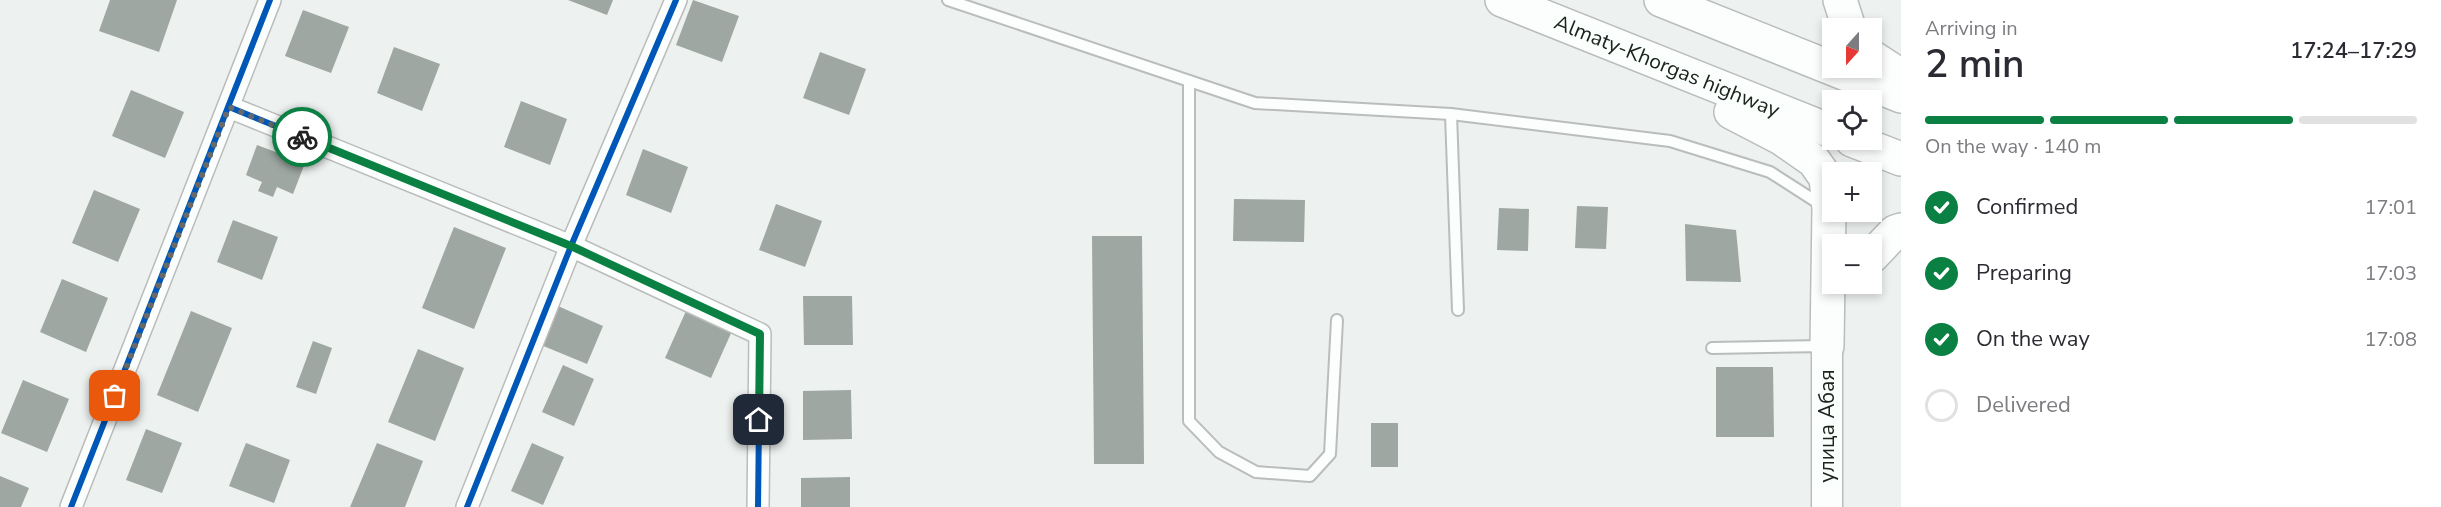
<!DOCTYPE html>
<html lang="en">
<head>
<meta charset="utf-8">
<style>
  :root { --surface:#fff; --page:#f2f2f3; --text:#2b2b33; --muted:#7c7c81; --line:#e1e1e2; --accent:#0b8043 }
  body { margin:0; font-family:"Nunito Sans",sans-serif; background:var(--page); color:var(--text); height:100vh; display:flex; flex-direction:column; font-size:22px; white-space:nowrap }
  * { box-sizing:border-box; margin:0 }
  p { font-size:20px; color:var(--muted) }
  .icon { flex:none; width:33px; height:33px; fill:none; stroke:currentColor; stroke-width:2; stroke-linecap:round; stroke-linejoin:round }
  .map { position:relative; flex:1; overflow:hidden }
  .sheet { display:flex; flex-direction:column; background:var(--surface); width:540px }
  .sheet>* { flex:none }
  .needle { width:39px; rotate:201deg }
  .tools { position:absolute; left:1822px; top:18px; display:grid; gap:12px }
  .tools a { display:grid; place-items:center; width:60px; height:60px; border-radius:0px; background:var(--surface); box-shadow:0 3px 9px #0003; font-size:30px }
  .pin { position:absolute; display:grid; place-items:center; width:51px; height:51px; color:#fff; margin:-26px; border-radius:12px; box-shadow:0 3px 9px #0006 }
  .courier { position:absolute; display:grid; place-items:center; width:60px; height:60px; margin:-30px; border:4px solid #0b8043; border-radius:50%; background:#fff; color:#222; box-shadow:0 2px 8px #0007 }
  .summary em { font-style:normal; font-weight:600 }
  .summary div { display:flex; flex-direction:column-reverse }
  .summary { display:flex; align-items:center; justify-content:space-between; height:102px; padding:0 24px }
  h1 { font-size:39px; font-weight:600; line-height:45px }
  .bar { display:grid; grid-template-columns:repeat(4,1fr); gap:9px 6px; align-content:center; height:72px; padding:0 24px }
  .bar i { height:8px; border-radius:4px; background:var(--line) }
  .bar .active { background:var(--accent) }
  .bar p { grid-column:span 4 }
  ol { padding:0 24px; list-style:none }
  li { display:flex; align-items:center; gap:18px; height:66px }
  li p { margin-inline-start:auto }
  li .icon { padding:6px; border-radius:50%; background:var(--accent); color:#fff; stroke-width:4 }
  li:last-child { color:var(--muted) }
  li i { width:33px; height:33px; border:3px solid var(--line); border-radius:50% }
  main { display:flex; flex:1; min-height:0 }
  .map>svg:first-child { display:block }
  .building { fill:#9ea7a2 }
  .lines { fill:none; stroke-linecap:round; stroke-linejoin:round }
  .lane-casing { stroke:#babdbb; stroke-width:14 }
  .street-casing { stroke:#babdbb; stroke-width:24 }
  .secondary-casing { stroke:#babdbb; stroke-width:33 }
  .highway-casing { stroke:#babdbb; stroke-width:36 }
  .lane { stroke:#fcfdfd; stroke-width:10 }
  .street { stroke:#fcfdfd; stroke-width:21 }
  .secondary { stroke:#fcfdfd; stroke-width:30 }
  .highway { stroke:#fcfdfd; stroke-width:33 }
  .cycleway-casing { stroke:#f9fffb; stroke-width:10 }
  .cycleway { stroke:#0057b8; stroke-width:6 }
  .done { stroke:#686a69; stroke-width:6; stroke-dasharray:0 10.8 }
  .route { stroke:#0b8043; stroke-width:8 }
  .labels { text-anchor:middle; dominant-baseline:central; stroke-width:4.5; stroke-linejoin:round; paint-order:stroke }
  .street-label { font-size:21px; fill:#202221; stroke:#f9fffb }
</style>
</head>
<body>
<main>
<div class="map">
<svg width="1901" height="507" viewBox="0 0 1901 507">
  <rect width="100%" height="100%" fill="#edf1ef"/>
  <g class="building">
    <path d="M110,0H177L159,52L99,31Z"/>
    <path d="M568,0H613L607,15Z"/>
    <path d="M693,0L739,16L722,62L676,45Z"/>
    <path d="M303,10L349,27L331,73L285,56Z"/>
    <path d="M394,47L440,64L422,111L377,93Z"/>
    <path d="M820,52L866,69L849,115L803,98Z"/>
    <path d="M131,90L184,112L165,158L112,136Z"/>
    <path d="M521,101L567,119L550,165L504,147Z"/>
    <path d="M257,145L305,163L293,194L277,187L273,197L258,191L262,182L246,175Z"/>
    <path d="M643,149L688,167L671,213L626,195Z"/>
    <path d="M94,190L140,209L118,262L72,243Z"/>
    <path d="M1234,199L1305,200L1304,242L1233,241Z"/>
    <path d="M776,204L822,221L805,267L759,250Z"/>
    <path d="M1577,206L1608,207L1606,249L1575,248Z"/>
    <path d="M1499,208L1529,209L1528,251L1497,250Z"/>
    <path d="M233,220L278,237L262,280L217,262Z"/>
    <path d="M1685,224L1736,230L1741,282L1686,281Z"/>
    <path d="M454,227L506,248L474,329L422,308Z"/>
    <path d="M1092,236H1142L1144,464H1094Z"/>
    <path d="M62,279L108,298L86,352L40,332Z"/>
    <path d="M803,296H852L853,345H804Z"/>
    <path d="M558,306L603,326L587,364L541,345Z"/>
    <path d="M191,311L232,328L198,412L157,395Z"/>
    <path d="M686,311L732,331L711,378L665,358Z"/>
    <path d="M313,341L332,348L316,394L296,387Z"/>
    <path d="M418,349L464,368L435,441L388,422Z"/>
    <path d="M563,365L594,379L574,426L542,412Z"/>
    <path d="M1716,367H1773L1774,437H1716Z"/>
    <path d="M23,380L69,399L47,452L1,433Z"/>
    <path d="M851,390L852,439L803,440V391Z"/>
    <rect x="1371" y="423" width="27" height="44"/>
    <path d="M146,429L182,443L162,493L126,480Z"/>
    <path d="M246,443L290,460L274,503L229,486Z"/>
    <path d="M377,443L423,461L405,507H350Z"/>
    <path d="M532,443L564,457L543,505L511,491Z"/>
    <path d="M0,476L29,488L21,507H0Z"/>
    <path d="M850,477V507H801V478Z"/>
  </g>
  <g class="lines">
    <g class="lane-casing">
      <g id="lane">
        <path d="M948,0L1255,103L1451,114L1670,141L1770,172L1823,206"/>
        <path d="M1189,81V421L1219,452L1256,472L1310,476L1330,454L1337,320"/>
        <path d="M1451,114L1458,310"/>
        <path d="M1712,348L1824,346"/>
      </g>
    </g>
    <g class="street-casing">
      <g id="street">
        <path d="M229,107L571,246L760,334L758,507"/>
        <path d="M71,507L270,0"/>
        <path d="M467,507L571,246L676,0"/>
      </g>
    </g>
    <g class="secondary-casing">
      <path id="secondary" d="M1827,507V346"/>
    </g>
    <g class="highway-casing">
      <g id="highway">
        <path d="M1502,0L1833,132"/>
        <path d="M1661,0L1901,96"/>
        <path d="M1840,0L1849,28"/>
        <path d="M1872,57L1901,76"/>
        <path d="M1731,112L1781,138L1814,161L1826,178L1829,209L1827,346"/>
        <path d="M1852,140L1901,159"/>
        <path d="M1872,256L1895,232L1901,230"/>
      </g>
    </g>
    <use href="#lane" class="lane"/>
    <use href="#street" class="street"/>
    <use href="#secondary" class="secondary"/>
    <use href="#highway" class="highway"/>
    <g class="cycleway-casing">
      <g id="cycleway">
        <path d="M229,107L571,246L760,334L758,507"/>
        <path d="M71,507L270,0"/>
        <path d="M467,507L571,246L676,0"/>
      </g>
    </g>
    <use href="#cycleway" class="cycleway"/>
  </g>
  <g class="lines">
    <path class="done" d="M115,396L229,107L302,137"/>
    <path class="route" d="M302,137L571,246L760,334L759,420"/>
  </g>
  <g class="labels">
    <g class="street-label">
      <text transform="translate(1667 66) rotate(22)">Almaty-Khorgas highway</text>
      <text transform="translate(1827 426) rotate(-90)">улица Абая</text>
    </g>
  </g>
</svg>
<div class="tools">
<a><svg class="needle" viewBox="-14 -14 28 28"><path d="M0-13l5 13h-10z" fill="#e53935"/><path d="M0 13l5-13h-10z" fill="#7c7c81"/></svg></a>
<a><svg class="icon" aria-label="locate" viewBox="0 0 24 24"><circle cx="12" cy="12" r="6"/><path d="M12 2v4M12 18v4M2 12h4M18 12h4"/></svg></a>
<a>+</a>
<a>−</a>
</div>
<div class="pin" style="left:115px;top:396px;background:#ea580c"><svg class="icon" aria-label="bag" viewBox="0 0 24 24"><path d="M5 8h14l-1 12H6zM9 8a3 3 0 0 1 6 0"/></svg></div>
<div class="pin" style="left:759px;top:420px;background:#1f2937"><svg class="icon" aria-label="home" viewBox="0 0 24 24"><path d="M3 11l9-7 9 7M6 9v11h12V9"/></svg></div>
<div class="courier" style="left:302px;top:137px"><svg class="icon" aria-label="bike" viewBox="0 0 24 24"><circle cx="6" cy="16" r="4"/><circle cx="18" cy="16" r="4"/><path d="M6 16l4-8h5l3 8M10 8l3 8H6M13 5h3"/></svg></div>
</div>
<section class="sheet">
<div class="summary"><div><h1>2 min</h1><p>Arriving in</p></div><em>17:24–17:29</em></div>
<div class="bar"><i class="active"></i><i class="active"></i><i class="active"></i><i></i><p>On the way · 140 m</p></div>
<ol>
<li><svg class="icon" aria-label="check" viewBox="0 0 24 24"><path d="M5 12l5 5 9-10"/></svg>Confirmed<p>17:01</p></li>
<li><svg class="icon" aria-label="check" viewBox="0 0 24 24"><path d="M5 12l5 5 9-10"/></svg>Preparing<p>17:03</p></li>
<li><svg class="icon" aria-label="check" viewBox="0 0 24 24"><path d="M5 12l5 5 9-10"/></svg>On the way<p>17:08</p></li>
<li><i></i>Delivered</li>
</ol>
</section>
</main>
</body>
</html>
